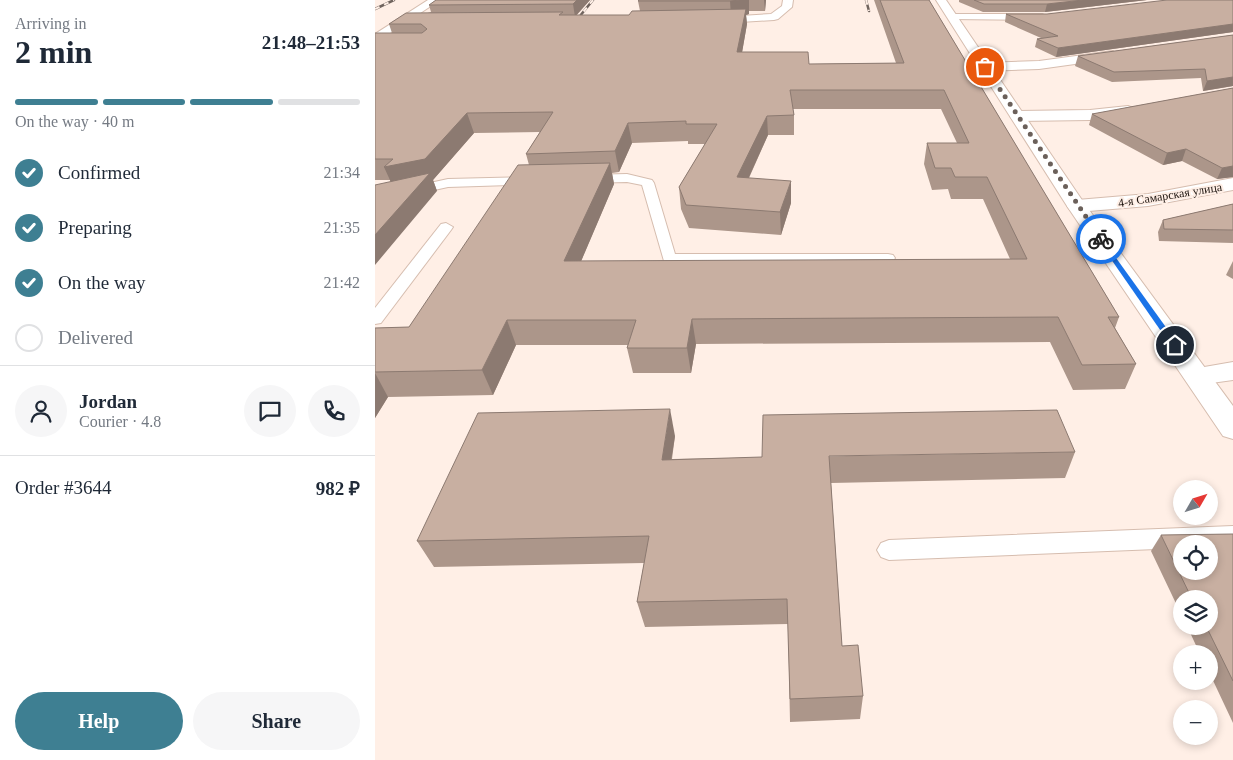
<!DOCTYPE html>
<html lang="en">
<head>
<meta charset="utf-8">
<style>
  :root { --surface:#fff; --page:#f6f6f7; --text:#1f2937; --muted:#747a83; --line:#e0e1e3; --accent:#3e7f92 }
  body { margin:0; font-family:Georgia,serif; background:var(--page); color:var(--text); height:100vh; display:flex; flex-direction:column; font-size:19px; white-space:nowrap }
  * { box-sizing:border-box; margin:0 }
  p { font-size:16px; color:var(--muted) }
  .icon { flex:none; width:28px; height:28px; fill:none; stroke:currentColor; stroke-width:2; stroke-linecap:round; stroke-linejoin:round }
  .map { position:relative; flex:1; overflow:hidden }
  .panel { display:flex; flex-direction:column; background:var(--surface); width:375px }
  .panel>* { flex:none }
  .needle { width:32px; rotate:51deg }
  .controls { position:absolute; left:798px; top:480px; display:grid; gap:10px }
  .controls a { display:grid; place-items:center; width:45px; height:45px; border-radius:50%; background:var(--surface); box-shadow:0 2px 8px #0003; font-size:25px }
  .pin { position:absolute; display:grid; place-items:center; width:42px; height:42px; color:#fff; margin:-21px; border:2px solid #fff; border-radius:50%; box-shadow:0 1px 5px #0007 }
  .courier { position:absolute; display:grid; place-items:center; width:50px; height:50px; margin:-25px; border:4px solid #1a73e8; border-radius:50%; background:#fff; color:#222; box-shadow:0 1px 6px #0007 }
  .overview em { font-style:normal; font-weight:600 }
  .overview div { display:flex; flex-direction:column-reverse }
  .overview { display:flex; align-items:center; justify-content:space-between; height:85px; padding:0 15px }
  h1 { font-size:32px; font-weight:600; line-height:38px }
  .bar { display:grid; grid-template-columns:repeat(4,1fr); gap:8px 5px; align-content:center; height:60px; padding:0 15px }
  .bar i { height:6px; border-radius:4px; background:var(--line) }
  .bar .current { background:var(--accent) }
  .bar p { grid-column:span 4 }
  .line { display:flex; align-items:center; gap:12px; padding:0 15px; border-top:1px solid var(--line) }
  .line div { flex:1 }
  .round { display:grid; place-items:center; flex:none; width:52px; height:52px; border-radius:26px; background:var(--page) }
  ol { padding:0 15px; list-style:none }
  li { display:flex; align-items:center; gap:15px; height:55px }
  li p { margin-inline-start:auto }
  li .icon { padding:5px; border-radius:50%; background:var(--accent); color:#fff; stroke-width:4 }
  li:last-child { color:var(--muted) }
  li i { width:28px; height:28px; border:2px solid var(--line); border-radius:50% }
  .button { display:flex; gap:10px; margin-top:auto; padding:10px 15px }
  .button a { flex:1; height:58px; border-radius:30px; background:var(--accent); color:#fff; font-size:20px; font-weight:600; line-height:58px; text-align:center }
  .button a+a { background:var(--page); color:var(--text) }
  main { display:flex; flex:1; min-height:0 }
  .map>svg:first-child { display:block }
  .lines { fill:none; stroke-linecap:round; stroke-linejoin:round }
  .service-casing { stroke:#d6bdaf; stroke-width:2 }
  .minor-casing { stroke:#d6bdaf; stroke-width:2 }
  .tertiary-casing { stroke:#d6bdaf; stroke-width:2 }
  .service { fill:#fff; fill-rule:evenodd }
  .minor { fill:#fff; fill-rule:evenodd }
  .tertiary { fill:#fff; fill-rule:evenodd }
  .rail-casing { stroke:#70645e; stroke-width:2.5 }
  .rail { stroke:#ffefe6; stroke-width:2; stroke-dasharray:5; stroke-linecap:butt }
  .wall { fill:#ac968a; fill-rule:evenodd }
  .shaded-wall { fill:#8c7a71 }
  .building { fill:#c8afa1; stroke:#8c7a71; fill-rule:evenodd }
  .route { fill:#1a73e8 }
  .done { stroke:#6b605a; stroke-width:5; stroke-dasharray:0 9 }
  .labels { text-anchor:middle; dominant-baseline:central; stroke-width:4; stroke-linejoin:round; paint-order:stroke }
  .far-street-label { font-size:12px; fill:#1c130e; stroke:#ffefe6 }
</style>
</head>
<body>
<main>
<section class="panel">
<div class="overview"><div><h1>2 min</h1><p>Arriving in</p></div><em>21:48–21:53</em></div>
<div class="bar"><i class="current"></i><i class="current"></i><i class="current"></i><i></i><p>On the way · 40 m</p></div>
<ol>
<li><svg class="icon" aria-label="check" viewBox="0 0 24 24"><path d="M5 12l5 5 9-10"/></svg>Confirmed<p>21:34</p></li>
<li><svg class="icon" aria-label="check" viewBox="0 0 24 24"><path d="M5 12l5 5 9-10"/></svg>Preparing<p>21:35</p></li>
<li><svg class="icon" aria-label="check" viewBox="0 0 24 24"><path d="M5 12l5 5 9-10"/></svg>On the way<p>21:42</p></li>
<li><i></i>Delivered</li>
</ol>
<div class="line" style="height:90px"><a class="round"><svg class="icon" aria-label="person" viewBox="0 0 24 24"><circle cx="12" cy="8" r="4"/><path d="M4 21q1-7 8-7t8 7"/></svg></a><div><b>Jordan</b><p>Courier · 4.8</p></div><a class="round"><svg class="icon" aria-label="chat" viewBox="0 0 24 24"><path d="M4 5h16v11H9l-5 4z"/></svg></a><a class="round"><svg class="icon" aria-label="phone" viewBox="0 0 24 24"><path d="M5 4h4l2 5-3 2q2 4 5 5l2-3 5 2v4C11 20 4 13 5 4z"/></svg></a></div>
<div class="line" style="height:65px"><div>Order #3644</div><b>982 ₽</b></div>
<div class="button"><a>Help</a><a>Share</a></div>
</section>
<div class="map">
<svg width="858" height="760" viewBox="0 0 858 760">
  <rect width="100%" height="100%" fill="#ffefe6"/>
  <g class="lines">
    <g class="service-casing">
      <g id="service">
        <path d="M252,174L277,180L279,183L300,254H513L518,255L520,258L518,261L513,262L289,261L267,185L252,182L212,183L206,179L212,175Z"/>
        <path d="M157,177L161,178L163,181L161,184L73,187L0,203V195L73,179Z"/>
        <path d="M71,223L78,227L76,230L6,323L0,324V308L66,224Z"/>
        <path d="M858,526V546L834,547V544H806V548L514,560L506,557L502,550L506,543L514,540Z"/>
      </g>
    </g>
    <g class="minor-casing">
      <g id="minor">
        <path d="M53,0H65L0,43V34Z"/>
        <path d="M408,0H418L417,7L403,19L399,20L334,24L328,21L334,18L396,14L407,6Z"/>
        <path d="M579,14H667L673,17L667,20L575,19L573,17Z"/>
        <path d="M738,51L744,55L743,58L664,69L610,71L603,67L610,63L664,61Z"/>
        <path d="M753,106L758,108L761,111L758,114L715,120L643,121L637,119L635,116L637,113L643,111L715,110Z"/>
        <path d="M858,178V190L773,206L702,212L695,210L692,206L695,202L702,200L773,194Z"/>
        <path d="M858,362V380L822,385L812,382L808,376L812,370Z"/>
      </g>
    </g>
    <g class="tertiary-casing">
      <path id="tertiary" d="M561,0H571L709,203L858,406V439L848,436L692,206Z"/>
    </g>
    <use href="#service" class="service"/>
    <use href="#minor" class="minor"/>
    <use href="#tertiary" class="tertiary"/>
    <g class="rail-casing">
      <g id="rail">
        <path d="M491,0L494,11"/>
        <path d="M0,9L19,0"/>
        <path d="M196,27L218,0"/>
      </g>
    </g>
    <use href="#rail" class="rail"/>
  </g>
  <g class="wall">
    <path d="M61,0H215L201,15H254L265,11L263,1L264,0H391L390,11H374V14L371,15L372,24L367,52L434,64L521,63L499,0H554L744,317L740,328L761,364L750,389L698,390L675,342L321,344L316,373H258L252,348L253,345H141L118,395L13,397L0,418V328L34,327L154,165L151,154L165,132L99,133L58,180L62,191L16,182L15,180H0V33H17L14,24L56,12L54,5ZM418,109H566L582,143H552L549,164L557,190L573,189L576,199H608L635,259L206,261L239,184L237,173L244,172L257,143L313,141V144H330L304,187L306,209L314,228L406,235L416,203L374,178L393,135H419V115Z"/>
    <path d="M584,0H772L670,12H608L584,2Z"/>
    <path d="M858,0V32L681,57L660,47L662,39L666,38L630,22L631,14H672Z"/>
    <path d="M858,35V86L828,91L826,78L737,82L700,66L703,56Z"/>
    <path d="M858,88V177L842,179L807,161L788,165L714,125L717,114Z"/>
    <path d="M858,204V243L784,241L783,232L788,220Z"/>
    <path d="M858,261V279L851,275Z"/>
    <path d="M300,436L297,459L700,452L690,478L456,483L467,646L488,696L485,719L415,722L413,624L270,627L262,602L269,563L59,567L42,541Z"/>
    <path d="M858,534V723L834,672V654H825L812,626H834V599H806V614L776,551L786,535Z"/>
  </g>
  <g class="shaded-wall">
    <path d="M202,0H215L200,17L198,4Z"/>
    <path d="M365,0H374V14L371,15L372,24L364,70L356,16L355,1Z"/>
    <path d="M389,0H391L390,11Z"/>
    <path d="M708,0H772L670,12L672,4Z"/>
    <path d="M858,24V32L681,57L683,48Z"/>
    <path d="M858,77V86L828,91L832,81Z"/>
    <path d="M92,113L99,133L58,180L62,191L0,265V235L19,189L9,167Z"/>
    <path d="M392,116L393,135L364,199L362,177Z"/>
    <path d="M253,123L257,143L244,172L240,151Z"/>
    <path d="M811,149L807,161L788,165L792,153Z"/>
    <path d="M235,163L239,184L196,285L189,261Z"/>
    <path d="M858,166V177L842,179L847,168Z"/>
    <path d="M416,181V203L406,235L405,212Z"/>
    <path d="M317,319L321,344L316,373L312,348Z"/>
    <path d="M132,320L141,345L118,395L107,370Z"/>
    <path d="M0,373L13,397L0,418Z"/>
    <path d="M295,409L300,436L292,486L287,460Z"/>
  </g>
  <g class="building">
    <path d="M61,0H202L198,4L54,5Z"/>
    <path d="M264,0H365L355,1H263Z"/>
    <path d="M505,0H554L744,317H733L761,364L707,365L683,317L317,319L312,348H252L261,320H132L107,370L0,372V328L34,327L143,165L235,163L189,261L652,259L612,177H580L576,168H560L552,143H594L569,90H415L419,115L392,116L362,177L416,181L405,212L311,205L304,187L342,124H311V121L253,123L240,151L151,154L178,112L92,113L50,159L9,167L18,159H0V33H47L52,29L46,24H14L31,13L188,12L184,15H254L257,11L371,9L362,52H433L434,64L529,63Z"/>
    <path d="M599,0H708L672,4H609Z"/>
    <path d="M792,0H858V24L683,48L662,39L683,36L631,14H672Z"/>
    <path d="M858,35V77L832,81L830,69L739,72L703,56Z"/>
    <path d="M858,88V166L847,168L811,149L792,153L717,114Z"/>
    <path d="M55,173L0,235V185Z"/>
    <path d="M858,204V230L789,229L788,220Z"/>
    <path d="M295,409L287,460L387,457L388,415L682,410L700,452L454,456L467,646L483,645L488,696L415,699L412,599L262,602L274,536L42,541L103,413Z"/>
    <path d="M858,534V681L831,626H834V599H817L786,535ZM806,544H834V571H806Z"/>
  </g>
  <path class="route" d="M726,237L803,344V347H797L722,239Z"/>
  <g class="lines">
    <path class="done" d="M610,67L726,239"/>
  </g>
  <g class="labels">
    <g class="far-street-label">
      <text transform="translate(795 195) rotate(-9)">4-я Самарская улица</text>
    </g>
  </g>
</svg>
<div class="controls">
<a><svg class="needle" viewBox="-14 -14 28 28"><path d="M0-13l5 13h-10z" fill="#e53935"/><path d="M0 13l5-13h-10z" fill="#747a83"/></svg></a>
<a><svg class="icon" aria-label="locate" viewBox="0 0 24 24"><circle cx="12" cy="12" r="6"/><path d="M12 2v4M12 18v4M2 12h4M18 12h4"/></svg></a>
<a><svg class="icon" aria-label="layers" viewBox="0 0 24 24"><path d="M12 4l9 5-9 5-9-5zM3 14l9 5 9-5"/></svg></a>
<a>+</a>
<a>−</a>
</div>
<div class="pin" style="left:610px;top:67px;background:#ea580c"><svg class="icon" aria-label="bag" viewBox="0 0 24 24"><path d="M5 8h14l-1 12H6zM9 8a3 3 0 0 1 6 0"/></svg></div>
<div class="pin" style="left:800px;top:345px;background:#1f2937"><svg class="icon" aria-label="home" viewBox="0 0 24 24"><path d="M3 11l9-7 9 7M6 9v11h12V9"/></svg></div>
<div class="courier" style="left:726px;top:239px"><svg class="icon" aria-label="bike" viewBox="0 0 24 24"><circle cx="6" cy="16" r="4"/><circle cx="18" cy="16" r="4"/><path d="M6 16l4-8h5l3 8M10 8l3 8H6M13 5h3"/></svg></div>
</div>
</main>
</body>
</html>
